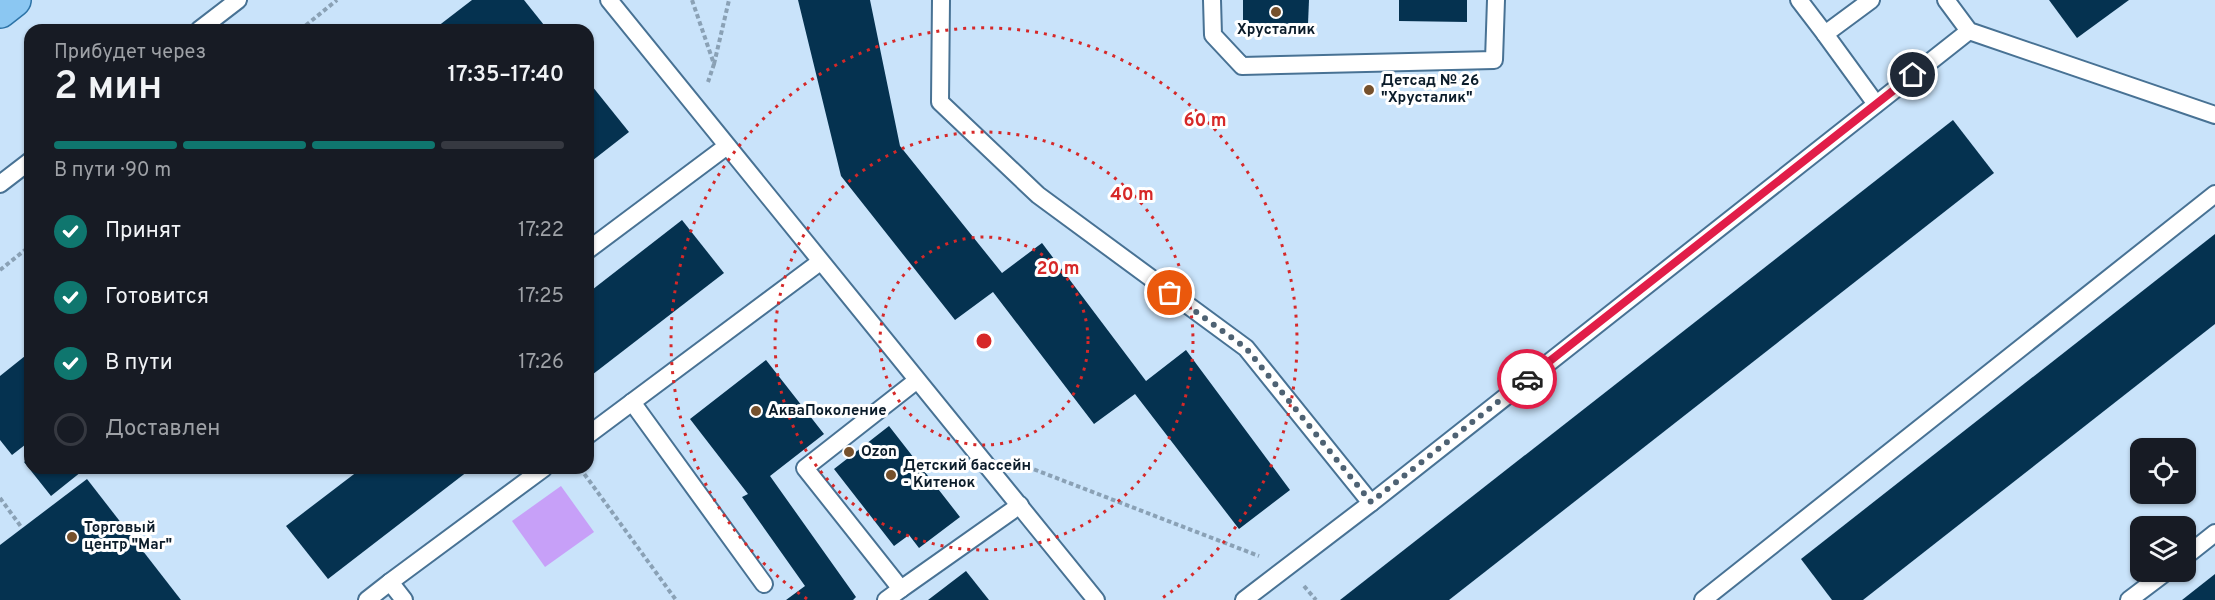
<!DOCTYPE html>
<html lang="ru">
<head>
<meta charset="utf-8">
<style>
  :root { --surface:#171b24; --page:#242831; --text:#f1f3f6; --muted:#9ea1a6; --line:#363941; --accent:#0f766e }
  body { margin:0; font-family:Overpass,sans-serif; background:var(--page); color:var(--text); height:100vh; display:flex; flex-direction:column; font-size:22px; white-space:nowrap }
  * { box-sizing:border-box; margin:0 }
  p { font-size:20px; color:var(--muted) }
  .icon { flex:none; width:33px; height:33px; fill:none; stroke:currentColor; stroke-width:2; stroke-linecap:round; stroke-linejoin:round }
  .map { position:relative; flex:1; overflow:hidden }
  .details { position:absolute; left:24px; top:24px; width:570px; height:450px; display:flex; flex-direction:column; background:var(--surface); border-radius:18px; box-shadow:0 2px 4px #0004 }
  .details>* { flex:none }
  .buttons { position:absolute; left:2130px; top:438px; display:grid; gap:12px }
  .buttons a { display:grid; place-items:center; width:66px; height:66px; border-radius:12px; background:var(--surface); box-shadow:0 2px 4px #0004; font-size:30px }
  .pin { position:absolute; display:grid; place-items:center; width:51px; height:51px; color:#fff; margin:-26px; border:3px solid #fff; border-radius:50%; box-shadow:0 2px 6px #0007 }
  .courier { position:absolute; display:grid; place-items:center; width:60px; height:60px; margin:-30px; border:4px solid #e11d48; border-radius:50%; background:#fff; color:#222; box-shadow:0 2px 8px #0007 }
  .headline em { font-style:normal; font-weight:600 }
  .headline div { display:flex; flex-direction:column-reverse }
  .headline { display:flex; align-items:center; justify-content:space-between; height:102px; padding:0 30px }
  h1 { font-size:39px; font-weight:600; line-height:45px }
  .bar { display:grid; grid-template-columns:repeat(4,1fr); gap:9px 6px; align-content:center; height:72px; padding:0 30px }
  .bar i { height:8px; border-radius:4px; background:var(--line) }
  .bar .current { background:var(--accent) }
  .bar p { grid-column:span 4 }
  ol { padding:0 30px; list-style:none }
  li { display:flex; align-items:center; gap:18px; height:66px }
  li p { margin-inline-start:auto }
  li .icon { padding:6px; border-radius:50%; background:var(--accent); color:#fff; stroke-width:4 }
  li:last-child { color:var(--muted) }
  li i { width:33px; height:33px; border:3px solid var(--line); border-radius:50% }
  .map>svg:first-child { display:block }
  .green { fill:#c7a0f8 }
  .building { fill:#053250 }
  .lines { fill:none; stroke-linecap:round; stroke-linejoin:round }
  .lane-casing { stroke:#487294; stroke-width:20 }
  .primary-casing { stroke:#2c73a7; stroke-width:36 }
  .path { stroke:#8aa1b5; stroke-width:4; stroke-dasharray:4.5 3; stroke-linecap:butt }
  .lane { stroke:#fff; stroke-width:16 }
  .primary { stroke:#8bc7f2; stroke-width:33 }
  .done { stroke:#4e6273; stroke-width:6; stroke-dasharray:0 10.8 }
  .route { stroke:#e11d48; stroke-width:8 }
  .ring { fill:none; stroke:#d62828; stroke-width:3; stroke-dasharray:3 6 }
  .poi-dot { fill:#76512c; stroke:#fff; stroke-width:2 }
  .labels { text-anchor:middle; dominant-baseline:central; stroke-width:6; stroke-linejoin:round; paint-order:stroke }
  .poi-label { font-size:15px; font-weight:bold; fill:#0b1c2a; stroke:#fff; text-anchor:start }
  .centre { fill:#d62828; stroke:#fff; stroke-width:3 }
  .ring-label { font-size:18px; text-anchor:middle; font-weight:bold; fill:#d62828; stroke:#fff; stroke-width:6; stroke-linejoin:round; paint-order:stroke }
</style>
</head>
<body>
<div class="map">
<svg width="2215" height="600" viewBox="0 0 2215 600">
  <rect width="100%" height="100%" fill="#c9e3fa"/>
  <path class="green" d="M561,486L594,532L545,567L512,521Z"/>
  <g class="building">
    <path d="M472,0H524L548,30H433Z"/>
    <path d="M798,0H870L900,146L1002,273L1042,243L1146,381L1186,350L1290,490L1239,529L1135,394L1094,424L993,292L955,320L841,176Z"/>
    <path d="M1243,0H1309L1308,24L1243,23Z"/>
    <path d="M1399,0H1467V22L1399,21Z"/>
    <path d="M2049,0H2129L2077,38Z"/>
    <path d="M588,81L629,132L588,164Z"/>
    <path d="M1953,120L1994,173L1449,600H1340Z"/>
    <path d="M682,220L724,273L588,378V293Z"/>
    <path d="M2215,234V324L1863,600H1832L1801,559Z"/>
    <path d="M30,352V441L12,455L0,440V376Z"/>
    <path d="M766,360L824,434L770,476L856,597L853,600H786L805,586L742,497L748,494L690,419Z"/>
    <path d="M889,426L960,517L919,548L909,535L894,546L834,469Z"/>
    <path d="M30,457V468H86L51,496L24,462Z"/>
    <path d="M362,468H472L328,579L286,526Z"/>
    <path d="M87,479L181,600H0V545Z"/>
    <path d="M966,571L989,600H928Z"/>
    <path d="M2215,574V600H2182Z"/>
  </g>
  <g class="lines">
    <g class="lane-casing">
      <g id="lane">
        <path d="M609,0L1096,600"/>
        <path d="M941,0L940,102L1038,195L1246,348L1371,503L1244,600"/>
        <path d="M1212,0L1213,35L1242,66L1494,60L1496,0"/>
        <path d="M1799,0L1825,34L1871,0"/>
        <path d="M1946,0L1969,31L2215,115"/>
        <path d="M199,30L238,0"/>
        <path d="M1825,34L1876,104"/>
        <path d="M0,184L30,161"/>
        <path d="M588,250L727,146"/>
        <path d="M632,402L764,584"/>
        <path d="M588,435L820,262"/>
        <path d="M1371,503L1969,31"/>
        <path d="M2186,556L2215,533"/>
        <path d="M390,582L544,468"/>
        <path d="M901,589L1020,505"/>
        <path d="M367,600L390,582L404,600"/>
        <path d="M886,600L901,589L805,468L916,381"/>
        <path d="M1703,600L2215,194"/>
        <path d="M2129,600L2166,572"/>
      </g>
    </g>
    <g class="primary-casing">
      <path id="primary" d="M0,11L14,0"/>
    </g>
    <g class="path">
      <path d="M692,0L714,64L708,82"/>
      <path d="M300,30L337,0"/>
      <path d="M714,64L729,0"/>
      <path d="M0,270L30,246"/>
      <path d="M1020,464L1259,556"/>
      <path d="M580,468L676,600"/>
      <path d="M0,498L22,528"/>
      <path d="M1304,586L1316,600"/>
    </g>
    <use href="#lane" class="lane"/>
    <use href="#primary" class="primary"/>
  </g>
  <g class="lines">
    <path class="done" d="M1170,293L1246,348L1371,502L1527,379"/>
    <path class="route" d="M1527,379L1913,75"/>
  </g>
  <g class="ring">
    <circle cx="984" cy="341" r="104"/>
    <circle cx="984" cy="341" r="209"/>
    <path d="M807 599A313 313 0 1 1 1161 599"/>
  </g>
  <g class="poi-dot">
    <circle cx="1276" cy="12" r="6"/>
    <circle cx="1369" cy="90" r="6"/>
    <circle cx="756" cy="411" r="6"/>
    <circle cx="849" cy="452" r="6"/>
    <circle cx="891" cy="475" r="6"/>
    <circle cx="72" cy="537" r="6"/>
  </g>
  <g class="labels">
    <g class="poi-label">
      <text x="1276" y="30" text-anchor="middle">Хрусталик</text>
      <text x="1381" y="81">Детсад № 26<tspan x="1381" dy="17">"Хрусталик"</tspan></text>
      <text x="768" y="411">АкваПоколение</text>
      <text x="861" y="452">Ozon</text>
      <text x="903" y="466">Детский бассейн<tspan x="903" dy="17">- Китенок</tspan></text>
      <text x="84" y="528">Торговый<tspan x="84" dy="17">центр "Маг"</tspan></text>
    </g>
  </g>
  <circle cx="984" cy="341" r="9" class="centre"/>
  <g class="ring-label">
    <text x="1205" y="126">60 m</text>
    <text x="1132" y="200">40 m</text>
    <text x="1058" y="274">20 m</text>
  </g>
</svg>
<div class="buttons">
<a><svg class="icon" aria-label="locate" viewBox="0 0 24 24"><circle cx="12" cy="12" r="6"/><path d="M12 2v4M12 18v4M2 12h4M18 12h4"/></svg></a>
<a><svg class="icon" aria-label="layers" viewBox="0 0 24 24"><path d="M12 4l9 5-9 5-9-5zM3 14l9 5 9-5"/></svg></a>
</div>
<div class="pin" style="left:1170px;top:293px;background:#ea580c"><svg class="icon" aria-label="bag" viewBox="0 0 24 24"><path d="M5 8h14l-1 12H6zM9 8a3 3 0 0 1 6 0"/></svg></div>
<div class="pin" style="left:1913px;top:75px;background:#1f2937"><svg class="icon" aria-label="home" viewBox="0 0 24 24"><path d="M3 11l9-7 9 7M6 9v11h12V9"/></svg></div>
<div class="courier" style="left:1527px;top:379px"><svg class="icon" aria-label="car" viewBox="0 0 24 24"><path d="M5 17H2v-5l4-1 3-4h7l3 4 3 1v5h-3M9 17h6M6 11h13"/><circle cx="7" cy="17" r="2"/><circle cx="17" cy="17" r="2"/></svg></div>
<section class="details">
<div class="headline"><div><h1>2 мин</h1><p>Прибудет через</p></div><em>17:35–17:40</em></div>
<div class="bar"><i class="current"></i><i class="current"></i><i class="current"></i><i></i><p>В пути · 90 m</p></div>
<ol>
<li><svg class="icon" aria-label="check" viewBox="0 0 24 24"><path d="M5 12l5 5 9-10"/></svg>Принят<p>17:22</p></li>
<li><svg class="icon" aria-label="check" viewBox="0 0 24 24"><path d="M5 12l5 5 9-10"/></svg>Готовится<p>17:25</p></li>
<li><svg class="icon" aria-label="check" viewBox="0 0 24 24"><path d="M5 12l5 5 9-10"/></svg>В пути<p>17:26</p></li>
<li><i></i>Доставлен</li>
</ol>
</section>
</div>
</body>
</html>
